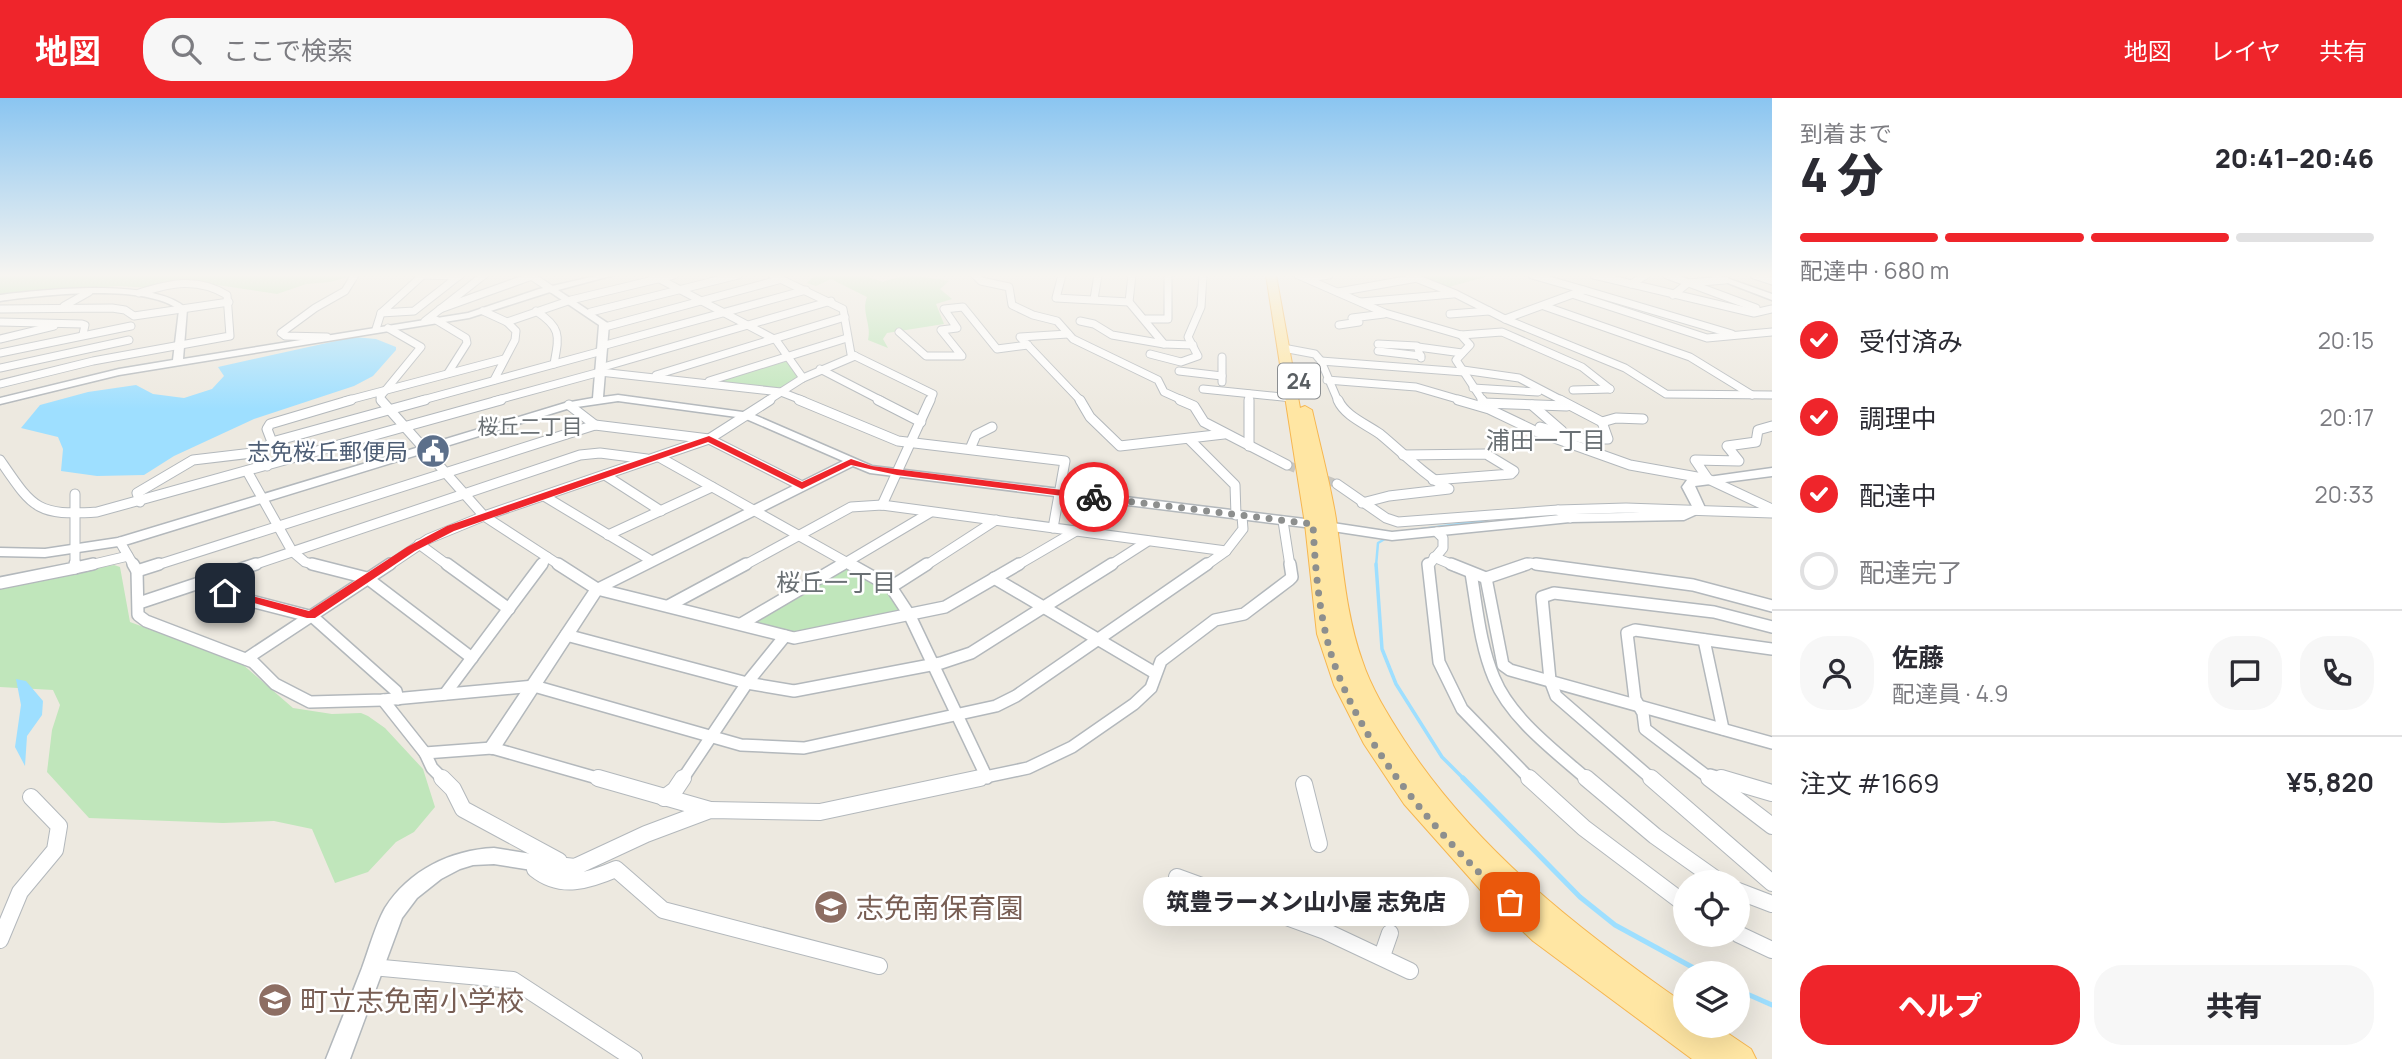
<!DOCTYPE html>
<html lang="ja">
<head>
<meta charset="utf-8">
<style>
  :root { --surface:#fff; --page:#f7f7f7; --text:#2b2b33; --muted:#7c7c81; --line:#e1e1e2; --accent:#ef252b }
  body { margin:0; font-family:Manrope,"Noto Sans JP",sans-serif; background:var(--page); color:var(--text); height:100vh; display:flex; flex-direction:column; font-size:26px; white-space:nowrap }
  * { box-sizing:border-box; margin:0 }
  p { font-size:23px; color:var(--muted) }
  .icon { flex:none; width:38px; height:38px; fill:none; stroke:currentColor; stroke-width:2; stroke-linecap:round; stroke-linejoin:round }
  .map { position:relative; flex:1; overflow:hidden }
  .drawer { display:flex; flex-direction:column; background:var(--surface); width:630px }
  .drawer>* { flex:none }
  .buttons { position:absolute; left:1673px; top:772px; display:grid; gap:14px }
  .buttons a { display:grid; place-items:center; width:77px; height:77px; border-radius:50%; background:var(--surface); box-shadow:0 7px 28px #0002; font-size:35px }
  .pin { position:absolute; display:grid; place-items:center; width:60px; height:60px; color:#fff; margin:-30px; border-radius:14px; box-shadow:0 4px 10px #0006 }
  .courier { position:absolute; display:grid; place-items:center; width:70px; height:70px; margin:-35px; border:5px solid #ef252b; border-radius:50%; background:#fff; color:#222; box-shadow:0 2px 9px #0007 }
  .bubble { position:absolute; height:49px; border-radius:24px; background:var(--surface); box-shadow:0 7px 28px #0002; font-size:23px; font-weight:800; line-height:49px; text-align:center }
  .headline em { font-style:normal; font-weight:800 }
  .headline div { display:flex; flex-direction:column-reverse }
  .headline { display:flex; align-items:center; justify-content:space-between; height:119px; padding:0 28px }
  h1 { font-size:46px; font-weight:800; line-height:52px }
  .bar { display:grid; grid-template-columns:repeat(4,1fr); gap:10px 7px; align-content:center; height:84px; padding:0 28px }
  .bar i { height:9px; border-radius:5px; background:var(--line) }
  .bar .active { background:var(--accent) }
  .bar p { grid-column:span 4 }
  .line { display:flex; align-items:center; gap:18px; padding:0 28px; border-top:2px solid var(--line) }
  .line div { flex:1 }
  .round { display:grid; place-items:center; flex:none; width:74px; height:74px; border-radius:28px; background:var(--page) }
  ol { padding:0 28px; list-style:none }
  li { display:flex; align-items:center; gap:21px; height:77px }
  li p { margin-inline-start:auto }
  li .icon { padding:7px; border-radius:50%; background:var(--accent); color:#fff; stroke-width:4 }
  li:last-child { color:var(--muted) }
  li i { width:38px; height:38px; border:4px solid var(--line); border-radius:50% }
  .cta { display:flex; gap:14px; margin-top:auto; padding:14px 28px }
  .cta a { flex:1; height:80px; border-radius:28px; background:var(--accent); color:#fff; font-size:28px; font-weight:800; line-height:80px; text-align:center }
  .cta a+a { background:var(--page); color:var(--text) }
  header { display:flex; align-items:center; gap:42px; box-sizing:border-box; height:98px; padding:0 35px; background:var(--accent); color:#fff }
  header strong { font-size:33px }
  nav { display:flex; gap:38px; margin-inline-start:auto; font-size:24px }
  .search { width:490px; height:63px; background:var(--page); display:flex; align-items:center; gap:18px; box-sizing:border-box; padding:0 24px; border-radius:28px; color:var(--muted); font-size:26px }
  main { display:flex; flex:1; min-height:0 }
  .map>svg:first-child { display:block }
  .green { fill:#c0e6bb }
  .water { fill:#9edfff }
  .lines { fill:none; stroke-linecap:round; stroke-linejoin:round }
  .stream-far2 { stroke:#9edfff; stroke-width:2.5 }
  .stream-far1 { stroke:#9edfff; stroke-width:3.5 }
  .stream { stroke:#9edfff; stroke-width:5 }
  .minor-tunnel { stroke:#c8c6c0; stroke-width:9; stroke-dasharray:9 4.5; stroke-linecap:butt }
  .minor-far3-casing { stroke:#b3b8bc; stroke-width:9 }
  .minor-far2-casing { stroke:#b3b8bc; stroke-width:11 }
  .minor-far1-casing { stroke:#b3b8bc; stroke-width:14 }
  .minor-casing { stroke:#b3b8bc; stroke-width:18 }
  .tertiary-casing { stroke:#b3b8bc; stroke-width:3 }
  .primary-casing { stroke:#f6b650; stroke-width:2 }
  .minor-far3 { stroke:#fff; stroke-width:7 }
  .minor-far2 { stroke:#fff; stroke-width:9 }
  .minor-far1 { stroke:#fff; stroke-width:11 }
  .minor { stroke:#fff; stroke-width:16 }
  .tertiary { fill:#fff; fill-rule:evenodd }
  .primary { fill:#ffe6a3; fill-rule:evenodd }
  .route { fill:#ef252b }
  .done { stroke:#8d8f8e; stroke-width:7; stroke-dasharray:0 12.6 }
  .labels { text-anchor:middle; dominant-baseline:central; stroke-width:5; stroke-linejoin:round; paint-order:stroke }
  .shield { fill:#fff; stroke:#8b8e91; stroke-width:2 }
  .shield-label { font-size:21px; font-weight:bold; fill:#595e62 }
  .far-neighbourhood-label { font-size:21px; fill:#6a7074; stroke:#fff }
  .service-label { font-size:23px; fill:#4e5e75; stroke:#fff; text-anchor:end }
  .neighbourhood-label { font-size:24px; fill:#6a7074; stroke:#fff }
  .near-education-label { font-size:28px; fill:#785e54; stroke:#fff; text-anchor:start }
</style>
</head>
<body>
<header>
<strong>地図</strong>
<div class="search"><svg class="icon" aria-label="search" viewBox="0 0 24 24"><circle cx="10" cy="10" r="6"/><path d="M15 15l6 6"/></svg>ここで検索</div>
<nav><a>地図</a><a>レイヤ</a><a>共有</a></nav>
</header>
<main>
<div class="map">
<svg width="1772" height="961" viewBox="0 0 1772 961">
  <rect width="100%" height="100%" fill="#ede9e0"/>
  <g class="green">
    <path d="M0,177H356L330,184L306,186L277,196L178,181L155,190L118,188L0,198Z"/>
    <path d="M815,177H863L883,184C903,175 928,179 949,183L940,191L952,201L936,206L944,226L887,235L883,241L888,250L868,242C872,227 861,214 867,199L831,181L816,188L807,185Z"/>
    <path d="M1421,177H1492L1449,189Z"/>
    <path d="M786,261L798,280L780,292L714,284Z"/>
    <path d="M114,467L120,469L130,524L241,565L293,610L332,616L361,615L368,618L385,630L423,671L435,709L414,734L396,744L368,774L335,785L312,731L274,723L223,725L89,720L47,674L52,632L60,607L53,592L0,589V489Z"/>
    <path d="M846,469L888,491L903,516L794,536L757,527L753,522Z"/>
  </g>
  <g class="water">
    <path d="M354,239L376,241L396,249V252L373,278L354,288L254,321L174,358L144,377L97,378L61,373L63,351L58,339L21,330L40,307L88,294L136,287L153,296L184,300L212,291L224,278L218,269Z"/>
    <path d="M16,581L26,583L43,603L42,617L27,638L25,668L15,649L21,607Z"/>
  </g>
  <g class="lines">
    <g class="stream-far2">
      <path d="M1394,435L1487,422"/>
      <path d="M1376,468L1378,445L1388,439"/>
    </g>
    <path class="stream-far1" d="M1376,466L1382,551L1396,586L1442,659L1465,682"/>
    <g class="stream">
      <path d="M1463,680L1580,799L1615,827L1703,875"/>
      <path d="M1738,892L1772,907"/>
    </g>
    <path class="minor-tunnel" d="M1287,367L1337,386"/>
    <g class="minor-far3-casing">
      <g id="minor-far3">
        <path d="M422,177L459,178"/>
        <path d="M530,177L551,191"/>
        <path d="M652,177L776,242L803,280"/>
        <path d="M772,177L843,211L851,256L933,296L930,303"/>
        <path d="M975,177L981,183L1009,189L1012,207L1033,217L1057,223L1073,241L1158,282L1164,294L1184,303"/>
        <path d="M1062,177L1056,200L1129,204"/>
        <path d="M1132,177L1129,204L1164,246L1193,247"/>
        <path d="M1298,177L1385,215L1461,237L1502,234L1582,269L1610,291"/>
        <path d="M1408,177L1456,196L1505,221L1625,270L1666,296L1772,297"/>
        <path d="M1594,177L1754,215L1772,211"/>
        <path d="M1667,177L1756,210"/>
        <path d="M1754,177L1772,183"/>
        <path d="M1307,180L1329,177"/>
        <path d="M1631,186L1646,177"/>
        <path d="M1584,192L1732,236"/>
        <path d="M1338,194L1417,180"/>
        <path d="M1575,197L1707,240L1772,234"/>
        <path d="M1673,197L1688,185L1725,182"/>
        <path d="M1094,201L1098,177"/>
        <path d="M1361,204L1453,196"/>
        <path d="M64,208L89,194"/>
        <path d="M1544,208L1690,259L1752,297"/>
        <path d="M0,211L112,210L125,212L134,218L229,204"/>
        <path d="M440,211L532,178"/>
        <path d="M483,213L507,224L516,233L515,242L494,282"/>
        <path d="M536,213C562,230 559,238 554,266"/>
        <path d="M591,214L738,177"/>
        <path d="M381,215L414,213L460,177"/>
        <path d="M1450,216L1489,213"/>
        <path d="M1146,221H1168V177"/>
        <path d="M1505,221L1584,192L1532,177"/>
        <path d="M436,222L466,240L467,245L448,275"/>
        <path d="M425,223L484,177"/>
        <path d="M1080,223L1094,226L1112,237L1164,246"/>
        <path d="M0,224L82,226L85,227L83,236"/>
        <path d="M507,224L571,202L674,177"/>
        <path d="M1339,227L1359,224L1352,220L1384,216"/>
        <path d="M605,229L782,181"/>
        <path d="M376,231L381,215L423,177"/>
        <path d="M899,234L926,258H962L941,232L957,230L944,211L963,209L997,251L1028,247"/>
        <path d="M1068,236L1020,239L1081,303"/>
        <path d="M1461,237L1470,247L1456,262L1483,303"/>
        <path d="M327,239L285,238L281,235L315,210L345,193L355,177"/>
        <path d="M0,241L54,228"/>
        <path d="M1378,246L1417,248L1421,260"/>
        <path d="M602,248L806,192"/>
        <path d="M1418,249L1462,255"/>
        <path d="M1283,250L1315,256L1321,263L1338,303"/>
        <path d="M1378,253L1421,258"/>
        <path d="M0,255L131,228"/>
        <path d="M1150,256L1181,264L1198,258L1188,239L1201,209L1203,177"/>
        <path d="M1222,259V284"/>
        <path d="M1321,263L1464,274"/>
        <path d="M0,270L129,242"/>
        <path d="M600,270L831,203"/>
        <path d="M820,271L882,303"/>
        <path d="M1463,272L1519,280L1563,303"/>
        <path d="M1179,273L1222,278"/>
        <path d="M656,277L845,219"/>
        <path d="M1327,282L1416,289L1464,303"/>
        <path d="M709,283L847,240"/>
        <path d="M0,286L93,263L230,238L227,197C197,179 171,185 139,195"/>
        <path d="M1473,290L1538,294"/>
        <path d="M1203,291L1292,300"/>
        <path d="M1573,292L1610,291"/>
        <path d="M1249,296V303"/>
        <path d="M345,303L504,261"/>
        <path d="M381,303L380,299L421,249L388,230"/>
        <path d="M419,303L602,253"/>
        <path d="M494,303L600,274L781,294L804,303"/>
        <path d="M767,303L803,280L855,258"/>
      </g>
    </g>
    <g class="minor-far2-casing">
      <g id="minor-far2">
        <path d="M381,302L484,418L561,468"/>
        <path d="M799,302L898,343L1065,363L1053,430"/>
        <path d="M878,302L921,324"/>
        <path d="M1080,302L1090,319L1120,348L1224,336"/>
        <path d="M1180,302L1194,308L1204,324L1287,367"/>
        <path d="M1249,302V348"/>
        <path d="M1338,302C1345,318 1366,326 1380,336C1403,355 1423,376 1449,391L1389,398L1362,405"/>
        <path d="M1458,302L1489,311L1535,333L1630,367L1708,381L1772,411"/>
        <path d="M1482,302L1487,309"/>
        <path d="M1560,302L1602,324"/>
        <path d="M1483,305L1567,308"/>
        <path d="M569,307L595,327"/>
        <path d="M1532,307L1562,333"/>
        <path d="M1540,329L1585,341H1608L1602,324L1616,320L1643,321"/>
        <path d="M1189,341L1235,387L1236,417"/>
        <path d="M272,344L425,302"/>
        <path d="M970,351L976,337L992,329"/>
        <path d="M1403,357L1486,356L1514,373L1511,376L1433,382"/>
        <path d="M659,359L853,468"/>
        <path d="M0,362C33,410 36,418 97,414L501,302"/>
        <path d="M267,368L261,354L272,344L267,331L270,326L351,302"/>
        <path d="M247,373L292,453L305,464L319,468"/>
        <path d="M605,377L661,413"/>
        <path d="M1708,381L1695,362L1739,363L1727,348L1756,344L1758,332L1772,328"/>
        <path d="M1337,386L1386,420L1398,424L1558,412L1570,420"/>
        <path d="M75,396V468"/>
        <path d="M544,398L652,463"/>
        <path d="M140,404L137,395L193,362L261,354"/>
        <path d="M882,407L930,302"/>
        <path d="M1558,412L1626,410L1772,415"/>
        <path d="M1283,423L1290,468"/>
        <path d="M608,437L712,389"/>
        <path d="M120,444L134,468"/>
        <path d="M419,446L449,468"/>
        <path d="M1434,459L1455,468"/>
        <path d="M86,468L128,458"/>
        <path d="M154,468L595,327L709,341L802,388"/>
        <path d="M250,468L580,357L600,355L647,361"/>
        <path d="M388,468L428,441L484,418L709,341L770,302"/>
        <path d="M541,468L547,459"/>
        <path d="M743,468L851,409L882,407L1226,453"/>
        <path d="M840,468L931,414"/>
        <path d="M925,468L996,422"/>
        <path d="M1016,468L1076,433"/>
        <path d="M1109,468L1148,443"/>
        <path d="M1205,468L1226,453L1243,431L1242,418"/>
        <path d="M1428,468L1443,450V440L1437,434"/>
        <path d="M1522,468L1530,465L1549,468"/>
      </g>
    </g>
    <g class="minor-far1-casing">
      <g id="minor-far1">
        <path d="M133,466L137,473L138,517L146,523L253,564L275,586L310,604L383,602L534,588L741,647L804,650L996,608L1016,598L1207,466"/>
        <path d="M312,466L367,480L472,560"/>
        <path d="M447,466L509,511"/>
        <path d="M558,466L597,491L794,540L945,509L1019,466"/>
        <path d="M850,466L891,489L910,518L987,680"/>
        <path d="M1428,466L1439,564L1462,611L1531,682"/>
        <path d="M1451,466L1486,480L1527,466"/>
        <path d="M1536,466L1693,487L1772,508"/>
        <path d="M75,470L93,466"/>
        <path d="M137,473L159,466"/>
        <path d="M1471,475C1477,510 1480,547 1494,580C1511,621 1555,653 1588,682"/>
        <path d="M211,480L219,490L232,498L313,519L396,593L398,601"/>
        <path d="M994,480L1155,575"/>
        <path d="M1486,480L1503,567L1510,572L1772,645"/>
        <path d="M0,485L75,470V466"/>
        <path d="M891,489L927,466"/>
        <path d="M139,505L256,466"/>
        <path d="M668,508L746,466"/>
        <path d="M741,526L843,466"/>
        <path d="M566,537L747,585L794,593L941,565L971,555L1112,466"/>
        <path d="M1704,542L1723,631"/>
        <path d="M246,561L390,466"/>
        <path d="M445,596L542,466"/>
        <path d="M383,602L425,655L432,670L444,682"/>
        <path d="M425,655L492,650L604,682"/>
        <path d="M1710,677L1727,682"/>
        <path d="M682,682L747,585L785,538"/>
        <path d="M971,682L1028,670L1072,649L1134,606L1151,590L1161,563L1215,522L1244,516L1289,482L1292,479L1290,466"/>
        <path d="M1653,682L1556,598L1550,582L1542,499L1554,495L1714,514L1772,529"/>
        <path d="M1712,682L1645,631L1643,615L1635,601L1627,535L1635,532L1772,551"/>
      </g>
    </g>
    <g class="minor-casing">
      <g id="minor">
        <path d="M442,680L453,691L463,711L559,763"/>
        <path d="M598,680L710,712"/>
        <path d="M1529,680L1584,730L1685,806"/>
        <path d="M1586,680L1655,738L1720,784"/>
        <path d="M1651,680L1772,785"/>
        <path d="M1709,680L1772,728"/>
        <path d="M1721,680L1772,695"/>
        <path d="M1304,686L1319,746"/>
        <path d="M664,700L675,692L683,680"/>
        <path d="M1177,779L1325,833L1410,873"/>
        <path d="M1738,793L1772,806"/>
        <path d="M1738,836L1772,852"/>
        <path d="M0,842L20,794L55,752L59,728L31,699"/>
        <path d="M1382,858L1390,835"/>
        <path d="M879,868L663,812L616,771C588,783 561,792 535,771L538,765L575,769L646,736L710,712L820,714L980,680"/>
        <path d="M372,869L513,882L634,961"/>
      </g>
    </g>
    <g class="tertiary-casing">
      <g id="tertiary">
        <path d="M600,177H614L558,192L609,226L603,299L618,297L750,315L872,368L1313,422L1392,434L1570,416L1682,414L1693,410L1682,389L1687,382L1772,370V378L1695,388L1706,412L1684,422L1570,424L1392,442L1313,430L870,375L853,368L602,494L498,654L492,656L486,654L483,650L486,646L592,488L843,363L744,320L618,303L570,310L125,447L45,459L0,458V450L45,451L118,440L565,305L593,300L599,227L550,194L469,220L119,277L0,306V300L119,271L173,262L179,212C145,185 43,197 0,203V197C43,192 155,179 187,211L183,261L468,215L539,191Z"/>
        <path d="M1707,177H1718L1772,196V202Z"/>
        <path d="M494,750L538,757L545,759L548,765L545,771L538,773L494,766L473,767L460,771L441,781L417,800L402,820L350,961H326C338,931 350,901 362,870C369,851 375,828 385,810C409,772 451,752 494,750Z"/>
      </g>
    </g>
    <g class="primary-casing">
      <path id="primary" d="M1266,177H1276L1300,310L1305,308L1312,312C1320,348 1330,384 1336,421C1343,468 1346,517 1362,562C1371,590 1388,617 1404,642C1475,751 1579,832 1685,906V928H1717L1751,951L1756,961H1692L1533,843L1484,796L1404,706L1364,646L1334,587L1317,536L1305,426Z"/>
    </g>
    <use href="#minor-far3" class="minor-far3"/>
    <use href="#minor-far2" class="minor-far2"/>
    <use href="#minor-far1" class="minor-far1"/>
    <use href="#minor" class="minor"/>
    <use href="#tertiary" class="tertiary"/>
    <use href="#primary" class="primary"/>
  </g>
  <linearGradient id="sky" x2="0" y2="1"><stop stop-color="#8ac5f1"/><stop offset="0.57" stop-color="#f7f5f1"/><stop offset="1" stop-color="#f7f5f1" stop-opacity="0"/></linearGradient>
  <rect width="1772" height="311" fill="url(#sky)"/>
  <path class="route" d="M709,338L802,384L851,361L872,368L1094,396L1099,399L1094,402L897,377L851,367L802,391L708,344L454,433L415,453L315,520H307L219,495L225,491L309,513L407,449L447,428Z"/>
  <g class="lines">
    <path class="done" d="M1094,399L1313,426C1315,469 1319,518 1332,559C1362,651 1440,740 1510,804"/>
  </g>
  <defs>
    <g id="civic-disc" transform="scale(1.75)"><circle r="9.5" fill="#5c6f8a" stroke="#fff"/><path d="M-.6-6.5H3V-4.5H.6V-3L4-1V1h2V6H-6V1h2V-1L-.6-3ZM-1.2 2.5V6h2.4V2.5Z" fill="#fff"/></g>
    <g id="school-disc" transform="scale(1.75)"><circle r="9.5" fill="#8d6e63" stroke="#fff"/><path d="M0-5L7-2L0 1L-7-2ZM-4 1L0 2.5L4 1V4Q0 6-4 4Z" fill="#fff"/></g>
  </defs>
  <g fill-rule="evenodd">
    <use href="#civic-disc" x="433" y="353"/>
    <use href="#school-disc" x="831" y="809"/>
    <use href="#school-disc" x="275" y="902"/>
  </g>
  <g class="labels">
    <rect class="shield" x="1278" y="265.5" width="42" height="35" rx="5"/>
    <g class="shield-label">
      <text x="1299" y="283">24</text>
    </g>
    <g class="far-neighbourhood-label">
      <text x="530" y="328">桜丘二丁目</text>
    </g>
    <g class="service-label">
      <text x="408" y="353">志免桜丘郵便局</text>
    </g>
    <g class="neighbourhood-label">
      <text x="1546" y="341">浦田一丁目</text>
      <text x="836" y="483">桜丘一丁目</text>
    </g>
    <g class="near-education-label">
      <text x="856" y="809">志免南保育園</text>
      <text x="300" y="902">町立志免南小学校</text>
    </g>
  </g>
</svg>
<div class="buttons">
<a><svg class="icon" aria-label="locate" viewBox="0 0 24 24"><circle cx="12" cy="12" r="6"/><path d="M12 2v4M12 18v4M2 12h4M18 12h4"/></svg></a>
<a><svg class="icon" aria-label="layers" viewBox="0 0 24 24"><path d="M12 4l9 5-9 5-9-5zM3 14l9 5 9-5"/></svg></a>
</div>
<div class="pin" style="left:1510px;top:804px;background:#ea580c"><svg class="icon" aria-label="bag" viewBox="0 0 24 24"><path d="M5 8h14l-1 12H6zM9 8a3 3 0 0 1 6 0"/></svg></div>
<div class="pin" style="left:225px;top:495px;background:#1f2937"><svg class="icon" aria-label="home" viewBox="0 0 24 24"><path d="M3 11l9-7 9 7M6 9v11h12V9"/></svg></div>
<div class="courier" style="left:1094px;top:399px"><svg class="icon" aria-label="bike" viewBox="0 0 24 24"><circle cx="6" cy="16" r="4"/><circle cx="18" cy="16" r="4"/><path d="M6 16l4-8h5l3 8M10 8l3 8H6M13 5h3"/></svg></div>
<div class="bubble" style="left:1143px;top:779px;width:326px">筑豊ラーメン山小屋 志免店</div>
</div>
<section class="drawer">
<div class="headline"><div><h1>4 分</h1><p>到着まで</p></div><em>20:41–20:46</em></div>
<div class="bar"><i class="active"></i><i class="active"></i><i class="active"></i><i></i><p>配達中 · 680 m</p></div>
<ol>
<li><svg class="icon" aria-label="check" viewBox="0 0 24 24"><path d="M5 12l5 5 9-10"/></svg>受付済み<p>20:15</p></li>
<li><svg class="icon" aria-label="check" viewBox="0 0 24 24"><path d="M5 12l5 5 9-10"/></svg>調理中<p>20:17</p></li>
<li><svg class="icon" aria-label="check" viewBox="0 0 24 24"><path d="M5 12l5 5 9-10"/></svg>配達中<p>20:33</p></li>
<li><i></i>配達完了</li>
</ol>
<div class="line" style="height:126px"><a class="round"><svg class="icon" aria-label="person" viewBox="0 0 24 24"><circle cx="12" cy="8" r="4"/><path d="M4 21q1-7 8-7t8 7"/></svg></a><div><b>佐藤</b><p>配達員 · 4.9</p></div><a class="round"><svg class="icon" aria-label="chat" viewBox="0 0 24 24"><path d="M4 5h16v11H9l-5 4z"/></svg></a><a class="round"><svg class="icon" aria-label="phone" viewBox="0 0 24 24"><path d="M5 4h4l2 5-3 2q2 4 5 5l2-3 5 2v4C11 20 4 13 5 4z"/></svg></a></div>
<div class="line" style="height:91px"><div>注文 #1669</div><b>¥5,820</b></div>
<div class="cta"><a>ヘルプ</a><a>共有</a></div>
</section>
</main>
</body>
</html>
